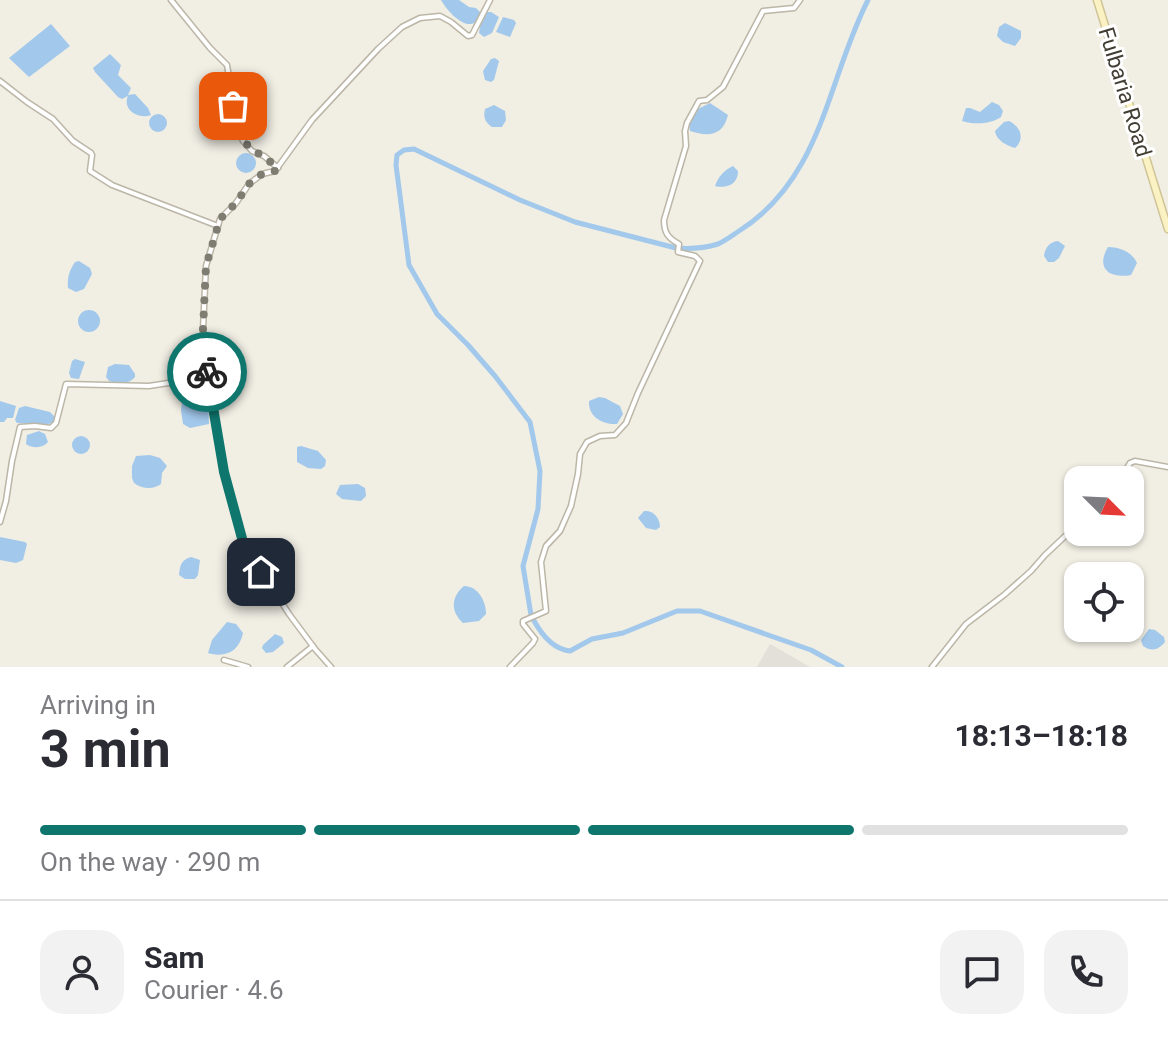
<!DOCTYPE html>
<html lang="en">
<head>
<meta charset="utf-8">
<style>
  :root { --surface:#fff; --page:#f2f2f3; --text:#2b2b33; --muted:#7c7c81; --line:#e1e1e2; --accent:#0f766e }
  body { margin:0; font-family:Roboto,sans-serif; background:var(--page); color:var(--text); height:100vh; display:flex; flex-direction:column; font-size:30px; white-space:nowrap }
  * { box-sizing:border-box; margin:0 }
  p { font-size:26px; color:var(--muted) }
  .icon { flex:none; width:44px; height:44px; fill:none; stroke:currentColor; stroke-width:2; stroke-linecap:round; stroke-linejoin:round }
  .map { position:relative; height:667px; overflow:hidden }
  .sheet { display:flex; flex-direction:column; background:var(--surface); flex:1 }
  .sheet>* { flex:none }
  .needle { width:52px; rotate:114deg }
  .controls { position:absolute; left:1064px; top:466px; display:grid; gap:16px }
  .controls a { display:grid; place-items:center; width:80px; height:80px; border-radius:16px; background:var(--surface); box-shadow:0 2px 6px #0004; font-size:40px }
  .pin { position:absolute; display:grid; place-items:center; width:68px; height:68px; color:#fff; margin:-34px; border-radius:16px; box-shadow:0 4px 12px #0006 }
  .courier { position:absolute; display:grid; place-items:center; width:80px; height:80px; margin:-40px; border:6px solid #0f766e; border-radius:50%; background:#fff; color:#222; box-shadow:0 2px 10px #0007 }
  .overview em { font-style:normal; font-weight:700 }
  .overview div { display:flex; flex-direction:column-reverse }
  .overview { display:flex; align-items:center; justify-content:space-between; height:136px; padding:0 40px }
  h1 { font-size:52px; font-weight:700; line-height:60px }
  .bar { display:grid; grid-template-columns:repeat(4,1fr); gap:12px 8px; align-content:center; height:96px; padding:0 40px }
  .bar i { height:10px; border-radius:6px; background:var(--line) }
  .bar .selected { background:var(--accent) }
  .bar p { grid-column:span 4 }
  .line { display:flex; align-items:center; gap:20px; padding:0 40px; border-top:2px solid var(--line) }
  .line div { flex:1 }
  .round { display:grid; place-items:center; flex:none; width:84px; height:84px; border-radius:24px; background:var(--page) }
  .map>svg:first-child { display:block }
  .industrial { fill:#e3dfd9 }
  .water { fill:#a2c8eb }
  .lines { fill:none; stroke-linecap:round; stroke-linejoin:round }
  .canal { stroke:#a2c8eb; stroke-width:5 }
  .minor-casing { stroke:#bcb6a7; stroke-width:7 }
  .secondary-casing { stroke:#cfc396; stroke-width:9 }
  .minor { stroke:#fff; stroke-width:4 }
  .secondary { stroke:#fbf2c3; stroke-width:6 }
  .done { stroke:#7f7c72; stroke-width:8; stroke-dasharray:0 14.4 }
  .route { stroke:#0f766e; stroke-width:10 }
  .labels { text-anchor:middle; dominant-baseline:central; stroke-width:6; stroke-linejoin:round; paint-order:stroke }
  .street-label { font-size:22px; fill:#423e34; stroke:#fff }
</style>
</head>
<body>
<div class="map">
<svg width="1168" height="667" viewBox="0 0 1168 667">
  <rect width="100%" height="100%" fill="#f1eee4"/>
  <path class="industrial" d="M770,644L810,667H757Z"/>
  <g class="water">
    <path d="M441,0H459L469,7L476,8L481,13C473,39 448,13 441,0Z"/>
    <path d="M487,12H491L499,17L492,33L484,37L479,33L481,21Z"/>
    <path d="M503,17L514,20L516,23L510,37L496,32Z"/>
    <path d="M1005,23L1021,31V38L1015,46L1003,42L997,36L999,27Z"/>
    <path d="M51,24L70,46L29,77L9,58Z"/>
    <path d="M110,54L121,65L118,75L131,88L128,95L135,94L148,108L151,115C138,120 122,109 128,96L122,99L118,97L95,72L93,68Z"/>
    <path d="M495,58L499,61L494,80L491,82L485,80L483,71L491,59Z"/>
    <path d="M992,102L999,105L1003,111L1001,117C991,124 974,125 962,121L966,108H970L980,112Z"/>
    <path d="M710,103L728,115C723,136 708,137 690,131L689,125L698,109Z"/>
    <path d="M494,105L505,111L506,120L502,127H492C485,122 483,118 485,109Z"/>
    <circle cx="158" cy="123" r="9"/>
    <path d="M1009,121C1021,127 1025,139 1015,148C1007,146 996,140 995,131L1004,122Z"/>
    <circle cx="246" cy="163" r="10"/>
    <path d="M733,166L738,171C738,184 727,189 715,186C718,177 724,170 733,166Z"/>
    <path d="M1058,241L1065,246L1059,258L1054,262H1048L1044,256C1045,248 1049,242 1058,241Z"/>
    <path d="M1108,247C1120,247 1132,252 1137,263L1131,275C1110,279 1095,269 1108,247Z"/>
    <path d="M79,261L90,268L92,274L84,289L76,292L68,288C67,278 69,271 75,262Z"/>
    <circle cx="89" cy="321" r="11"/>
    <path d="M75,359L85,362L79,379L71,378L69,373L72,361Z"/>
    <path d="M115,364L129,365L135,374V377C128,385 118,384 109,381L106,377L108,367Z"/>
    <path d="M187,394C195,394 203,394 208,400L209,424L190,428L183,424L181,410L183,395Z"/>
    <path d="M599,397L605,398L620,406L623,414L617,424C603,425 588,417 589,401Z"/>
    <path d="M0,401L16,406L13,418H7L4,422H0Z"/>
    <path d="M25,406L50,412L54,416V422L46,425L17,423L15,420L19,408Z"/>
    <path d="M39,431L45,434L48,442C43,448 33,449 26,444L27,435Z"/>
    <circle cx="81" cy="445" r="9"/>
    <path d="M301,446L318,451L326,460L325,466L321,469L308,468L297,462V447Z"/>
    <path d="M150,455L160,458L167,466L162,473L161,484C153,490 142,489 134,483L132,478V466L136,456Z"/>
    <path d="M358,484L365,488L366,496L361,501L342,499L336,494L340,485Z"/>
    <path d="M644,511C653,510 660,518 660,527L656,530L646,528L638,518Z"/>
    <path d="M0,537L25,542L27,544L23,560L16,563L0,560Z"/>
    <path d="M191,557L200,560L198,575L195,579H185L179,575C180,565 181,560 191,557Z"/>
    <path d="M464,586C478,586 486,601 486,614L479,621L463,623C450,611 451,597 464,586Z"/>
    <path d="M227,622L236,624L243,633C239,652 225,658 208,653L212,640Z"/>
    <path d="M1149,629L1155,630L1164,637L1165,642C1158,650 1152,652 1143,646L1141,640Z"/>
    <path d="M275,634L282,637L284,643L273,652L266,653L262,648L263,645Z"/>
  </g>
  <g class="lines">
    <g class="canal">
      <path d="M531,615L523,566L538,509L540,471L530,422L495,376L468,345L437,314L409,265L396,165L397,155L404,150L414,149L520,200L575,222L676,248C689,249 705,248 718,244C725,241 733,235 739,231C823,178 827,80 868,0"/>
      <path d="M533,619C541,634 553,649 570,651L592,639L623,633L677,611H700L811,650L842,667"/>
    </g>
    <g class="minor-casing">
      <g id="minor">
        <path d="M171,0L210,48L227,65L238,130L243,141L252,151L264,156L278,168"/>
        <path d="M0,81L27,102L53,119L73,141L91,153L92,155L90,171L112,185L218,226"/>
        <path d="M207,377L224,472L243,542L289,614L315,649L331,667"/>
        <path d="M1120,480L1130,463L1135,461L1168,467"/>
        <path d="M0,522L6,501L12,461L20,427L35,426L51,428L56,423L66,384L149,386L207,377L203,329L206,266L220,219L236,203L249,184L262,174L275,171L312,120L378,49L402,27L420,18L440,16L451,22L468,36L472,35L490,0"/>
        <path d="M224,660L248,667"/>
        <path d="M287,667L313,646"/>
        <path d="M510,667L533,643L535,639L523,624V621L546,611L541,562L546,546L560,531L571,506L578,474L580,454L587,442L600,436L615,435L626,423L638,393L700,261L695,256L678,252L679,244C668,238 664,233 664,220L686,146L685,131L687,123L699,101L707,100L723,87L763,11L794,8L800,0"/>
        <path d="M932,667L966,624L1004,595L1031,571L1045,555L1078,524"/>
      </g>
    </g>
    <g class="secondary-casing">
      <path id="secondary" d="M1097,0L1168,229"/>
    </g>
    <use href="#minor" class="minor"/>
    <use href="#secondary" class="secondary"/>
  </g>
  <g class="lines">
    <path class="done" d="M207,372L203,329L206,266L220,219L236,203L249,184L262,174L275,171L278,168C250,144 237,149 233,106"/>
    <path class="route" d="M207,372L224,472L243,542L261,572"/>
  </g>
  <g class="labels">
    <g class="street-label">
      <text transform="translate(1125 92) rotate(73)">Fulbaria Road</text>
    </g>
  </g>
</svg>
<div class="controls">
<a><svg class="needle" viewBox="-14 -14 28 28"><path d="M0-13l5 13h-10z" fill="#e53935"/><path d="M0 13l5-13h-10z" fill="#7c7c81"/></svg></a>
<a><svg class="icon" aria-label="locate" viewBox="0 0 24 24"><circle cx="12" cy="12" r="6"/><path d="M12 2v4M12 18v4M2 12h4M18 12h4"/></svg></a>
</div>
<div class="pin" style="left:233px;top:106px;background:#ea580c"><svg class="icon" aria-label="bag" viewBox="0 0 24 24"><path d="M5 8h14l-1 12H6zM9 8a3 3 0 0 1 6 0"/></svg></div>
<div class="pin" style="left:261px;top:572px;background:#1f2937"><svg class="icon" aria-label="home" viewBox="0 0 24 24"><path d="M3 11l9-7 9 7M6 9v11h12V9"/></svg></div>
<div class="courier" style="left:207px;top:372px"><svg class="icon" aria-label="bike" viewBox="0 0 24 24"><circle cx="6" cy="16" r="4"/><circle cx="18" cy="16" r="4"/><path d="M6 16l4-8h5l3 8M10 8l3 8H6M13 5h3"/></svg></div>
</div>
<section class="sheet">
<div class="overview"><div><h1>3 min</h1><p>Arriving in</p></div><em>18:13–18:18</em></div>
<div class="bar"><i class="selected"></i><i class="selected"></i><i class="selected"></i><i></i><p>On the way · 290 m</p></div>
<div class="line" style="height:144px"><a class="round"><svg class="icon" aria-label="person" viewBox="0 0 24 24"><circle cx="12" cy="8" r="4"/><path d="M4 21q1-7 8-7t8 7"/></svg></a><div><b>Sam</b><p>Courier · 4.6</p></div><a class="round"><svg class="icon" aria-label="chat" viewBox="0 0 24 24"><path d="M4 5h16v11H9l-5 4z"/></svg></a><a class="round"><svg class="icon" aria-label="phone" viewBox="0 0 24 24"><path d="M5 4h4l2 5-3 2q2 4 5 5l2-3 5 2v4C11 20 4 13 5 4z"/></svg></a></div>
</section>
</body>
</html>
